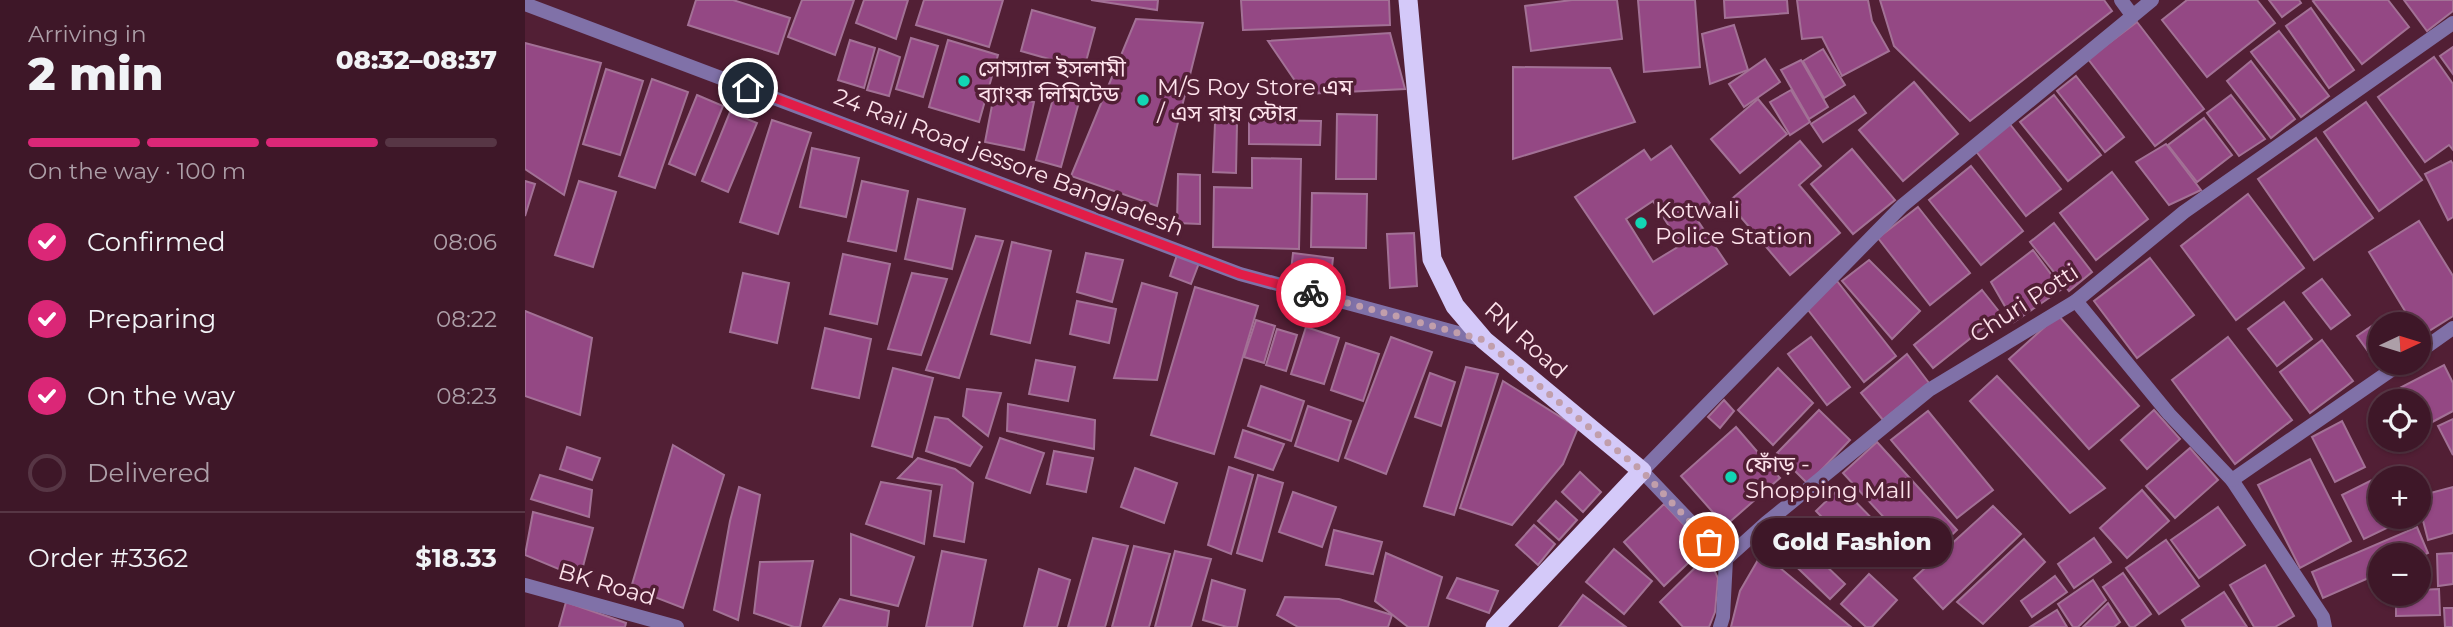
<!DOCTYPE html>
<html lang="en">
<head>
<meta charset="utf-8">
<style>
  :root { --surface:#3e1728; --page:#492434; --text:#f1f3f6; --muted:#ad9fa8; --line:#573645; --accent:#db2777 }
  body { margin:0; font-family:Montserrat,"Noto Sans Bengali",sans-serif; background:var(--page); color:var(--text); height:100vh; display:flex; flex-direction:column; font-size:26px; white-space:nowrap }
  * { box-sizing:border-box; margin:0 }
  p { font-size:23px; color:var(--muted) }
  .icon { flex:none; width:38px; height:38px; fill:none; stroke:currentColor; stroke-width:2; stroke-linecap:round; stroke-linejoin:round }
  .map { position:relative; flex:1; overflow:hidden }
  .panel { display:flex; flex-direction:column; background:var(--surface); width:525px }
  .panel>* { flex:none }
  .needle { width:46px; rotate:86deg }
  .controls { position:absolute; left:1843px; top:312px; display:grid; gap:14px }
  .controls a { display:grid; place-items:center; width:63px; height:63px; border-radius:50%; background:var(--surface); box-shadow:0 2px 5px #0004,0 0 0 2px var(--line); font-size:35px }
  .pin { position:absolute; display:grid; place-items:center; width:60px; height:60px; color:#fff; margin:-30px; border:4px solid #fff; border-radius:50%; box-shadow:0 2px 7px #0007 }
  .courier { position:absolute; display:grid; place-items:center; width:70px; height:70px; margin:-35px; border:5px solid #e11d48; border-radius:50%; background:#fff; color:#222; box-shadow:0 2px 9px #0007 }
  .bubble { position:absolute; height:49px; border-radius:24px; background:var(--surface); box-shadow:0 2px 5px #0004,0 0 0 2px var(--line); font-size:23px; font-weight:800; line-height:49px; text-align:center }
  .summary em { font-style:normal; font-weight:800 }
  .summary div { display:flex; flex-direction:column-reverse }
  .summary { display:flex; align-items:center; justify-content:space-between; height:119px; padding:0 28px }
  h1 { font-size:46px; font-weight:800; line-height:52px }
  .bar { display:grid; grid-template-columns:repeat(4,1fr); gap:10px 7px; align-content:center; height:84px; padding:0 28px }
  .bar i { height:9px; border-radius:5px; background:var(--line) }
  .bar .active { background:var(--accent) }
  .bar p { grid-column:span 4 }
  .line { display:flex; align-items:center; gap:18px; padding:0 28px; border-top:2px solid var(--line) }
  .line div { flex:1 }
  ol { padding:0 28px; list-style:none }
  li { display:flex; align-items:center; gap:21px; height:77px }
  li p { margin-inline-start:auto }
  li .icon { padding:7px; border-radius:50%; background:var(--accent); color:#fff; stroke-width:4 }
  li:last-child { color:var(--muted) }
  li i { width:38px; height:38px; border:4px solid var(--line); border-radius:50% }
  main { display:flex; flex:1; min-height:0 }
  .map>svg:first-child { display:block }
  .building { fill:#944884; stroke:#a37196; stroke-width:2; fill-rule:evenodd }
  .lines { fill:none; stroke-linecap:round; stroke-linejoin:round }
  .minor { stroke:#8071a8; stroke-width:14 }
  .tertiary { stroke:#8071a8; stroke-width:14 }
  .trunk { stroke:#d4c9f9; stroke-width:19 }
  .done { stroke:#c19eab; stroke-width:7; stroke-dasharray:0 12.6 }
  .route { stroke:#e11d48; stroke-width:9 }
  .poi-dot { fill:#12d5b4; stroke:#521f35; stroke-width:2.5 }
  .labels { text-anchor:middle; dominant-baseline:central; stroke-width:7; stroke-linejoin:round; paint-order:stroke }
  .poi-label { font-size:23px; fill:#fde2eb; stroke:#521f35; text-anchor:start }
  .street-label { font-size:23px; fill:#fde2eb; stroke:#521f35 }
</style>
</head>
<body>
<main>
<section class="panel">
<div class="summary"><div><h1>2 min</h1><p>Arriving in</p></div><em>08:32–08:37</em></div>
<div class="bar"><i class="active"></i><i class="active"></i><i class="active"></i><i></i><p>On the way · 100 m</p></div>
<ol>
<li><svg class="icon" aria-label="check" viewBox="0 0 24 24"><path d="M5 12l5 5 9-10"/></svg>Confirmed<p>08:06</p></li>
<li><svg class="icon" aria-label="check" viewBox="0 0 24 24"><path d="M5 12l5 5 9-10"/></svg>Preparing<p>08:22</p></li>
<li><svg class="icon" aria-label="check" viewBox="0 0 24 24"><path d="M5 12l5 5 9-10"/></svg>On the way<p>08:23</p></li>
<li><i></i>Delivered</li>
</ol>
<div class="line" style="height:91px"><div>Order #3362</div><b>$18.33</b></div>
</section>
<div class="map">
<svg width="1928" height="627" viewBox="0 0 1928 627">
  <rect width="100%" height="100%" fill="#521f35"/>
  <g class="building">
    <path d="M171,0H208L265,18L253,54L163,25Z"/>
    <path d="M277,0H329L310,55L263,37Z"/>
    <path d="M339,0H383L371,39L331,23Z"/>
    <path d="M399,0H478L464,47L391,25Z"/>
    <path d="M566,0H633L632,10Z"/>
    <path d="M716,0H864L865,25L718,30Z"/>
    <path d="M1047,0H1092L1097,39L1006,51L1000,6Z"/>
    <path d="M1113,0H1170L1175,67L1119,72Z"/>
    <path d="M1199,0H1262L1263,13L1200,18Z"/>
    <path d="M1272,0H1343L1347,21L1364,51L1317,76L1297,37L1277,39Z"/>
    <path d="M1355,0H1579L1587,11L1445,121L1369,46Z"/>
    <path d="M1662,0H1732L1750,23L1682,77L1637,20Z"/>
    <path d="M1744,0H1774L1776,3L1757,17Z"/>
    <path d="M1790,0H1863L1884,27L1837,64L1788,1Z"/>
    <path d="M1879,0H1928V11L1902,31Z"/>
    <path d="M1786,8L1829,70L1804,88L1761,26Z"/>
    <path d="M507,10L570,28L559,69L496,51Z"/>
    <path d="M611,19L678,23L632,206L546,176Z"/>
    <path d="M1612,22L1679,109L1630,146L1563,59Z"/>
    <path d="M1209,25L1223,70L1185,84L1177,34Z"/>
    <path d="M1754,31L1804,96L1776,117L1726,52Z"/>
    <path d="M865,33L880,89L779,94L743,41Z"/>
    <path d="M386,38L413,46L398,97L371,89Z"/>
    <path d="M325,40L350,48L339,88L313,80Z"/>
    <path d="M423,40L473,55L454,122L404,107Z"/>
    <path d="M0,43L76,63L39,195L0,169Z"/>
    <path d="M1928,47V74L1915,56Z"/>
    <path d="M354,49L375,57L364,96L342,90Z"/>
    <path d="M1298,49L1320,85L1299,98L1278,61Z"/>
    <path d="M1909,57L1928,84V150L1924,145L1900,162L1853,97Z"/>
    <path d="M1240,59L1255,82L1219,107L1204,84Z"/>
    <path d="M1276,60L1303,107L1284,119L1256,70Z"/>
    <path d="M1726,61L1770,119L1746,138L1702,81Z"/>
    <path d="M988,67L1085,68L1110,122L988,159Z"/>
    <path d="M81,69L118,81L95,155L58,144Z"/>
    <path d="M1551,76L1599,137L1580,152L1532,91Z"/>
    <path d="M127,79L163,92L130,188L94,176Z"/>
    <path d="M1389,82L1433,134L1378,181L1334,130Z"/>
    <path d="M531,88L554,102L536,167L511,160Z"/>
    <path d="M1266,90L1285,122L1265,135L1245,102Z"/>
    <path d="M172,95L198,106L170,175L144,164Z"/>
    <path d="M469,95L509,102L499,150L460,142Z"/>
    <path d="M1529,95L1576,155L1543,181L1495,122Z"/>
    <path d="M1706,95L1740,139L1714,156L1682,113Z"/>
    <path d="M1329,96L1341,113L1298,142L1286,124Z"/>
    <path d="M1233,99L1262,134L1215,173L1186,139Z"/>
    <path d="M1841,102L1897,180L1854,211L1799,132Z"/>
    <path d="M205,112L232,123L203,192L177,181Z"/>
    <path d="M812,114L852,115L851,179H811Z"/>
    <path d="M1679,118L1707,155L1672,182L1643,145Z"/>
    <path d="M247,120L286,133L253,234L215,222Z"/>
    <path d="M724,120L796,121L795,145L724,144Z"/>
    <path d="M690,123H712L711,173L688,172Z"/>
    <path d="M1484,123L1536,189L1501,216L1450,150Z"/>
    <path d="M1791,138L1848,218L1789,260L1733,179Z"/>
    <path d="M1275,141L1296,166L1274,185L1315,233L1265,275L1203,202Z"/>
    <path d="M1641,144L1676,190L1644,205L1611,162Z"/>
    <path d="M1146,146L1189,209L1173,221L1202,264L1129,314L1050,197L1119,150L1126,160ZM1128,201L1156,245L1128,262L1101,219Z"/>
    <path d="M287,148L334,158L321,217L275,207Z"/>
    <path d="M1327,149L1370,200L1328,234L1286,184Z"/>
    <path d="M727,158L776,159L774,249L688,247L689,187L727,188Z"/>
    <path d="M1926,161L1928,164V217L1923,220L1900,174Z"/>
    <path d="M1446,166L1498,231L1456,265L1404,200Z"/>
    <path d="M1587,172L1623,219L1571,260L1535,213Z"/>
    <path d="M653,174L675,175V224L652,223Z"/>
    <path d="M0,181L10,184L0,216Z"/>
    <path d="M54,181L91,192L68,267L30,255Z"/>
    <path d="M337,181L383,191L371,251L323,241Z"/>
    <path d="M787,193L842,194L841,248L786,247Z"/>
    <path d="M1723,194L1779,268L1711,320L1656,246Z"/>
    <path d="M393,199L440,209L427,269L380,259Z"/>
    <path d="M1393,207L1445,273L1405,305L1353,238Z"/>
    <path d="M1894,221L1928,276V316L1896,336L1894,324H1888L1844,252Z"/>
    <path d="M1529,223L1567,272L1544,291L1505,242Z"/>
    <path d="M889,233L892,286L865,288L862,234Z"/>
    <path d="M451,236L478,241L434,378L401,370Z"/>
    <path d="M487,242L526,251L505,343L466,334Z"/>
    <path d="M1508,250L1537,289L1489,322L1466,282Z"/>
    <path d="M561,253L598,260L587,302L552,292Z"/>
    <path d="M768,253L808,258L806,276L766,271Z"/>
    <path d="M318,254L365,264L352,324L305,314Z"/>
    <path d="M652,255L674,263L666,284L645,276Z"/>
    <path d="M1625,258L1669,315L1612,358L1569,301Z"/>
    <path d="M1344,260L1395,311L1367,339L1317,281Z"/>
    <path d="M218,273L264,283L252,343L205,332Z"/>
    <path d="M387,273L422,279L396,355L363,349Z"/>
    <path d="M1797,279L1825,315L1806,329L1778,293Z"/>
    <path d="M1312,281L1371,356L1339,382L1280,306Z"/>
    <path d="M617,283L652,293L632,380L589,378Z"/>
    <path d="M670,287L733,306L689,454L626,435Z"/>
    <path d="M1457,290L1476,314L1408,368L1389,345Z"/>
    <path d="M552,301L591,309L584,343L545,334Z"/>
    <path d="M1759,302L1787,339L1752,366L1723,329Z"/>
    <path d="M0,311L67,338L55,415L0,396Z"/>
    <path d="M1533,315L1614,406L1564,449L1484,359Z"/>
    <path d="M1863,315L1869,324H1855V362L1852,364L1832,336Z"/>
    <path d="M731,320L750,326L739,363L719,357Z"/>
    <path d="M781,327L814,338L799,384L766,374Z"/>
    <path d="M300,328L346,339L334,398L287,388Z"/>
    <path d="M752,329L772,335L761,371L741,365Z"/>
    <path d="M866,337L907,352L861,474L820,458Z"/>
    <path d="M1286,337L1325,387L1302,405L1263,354Z"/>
    <path d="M1703,337L1767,420L1710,464L1647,380Z"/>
    <path d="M1797,340L1828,381L1785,413L1755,372Z"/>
    <path d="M821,343L854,354L838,401L806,390Z"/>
    <path d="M1382,354L1404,383L1358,420L1336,393Z"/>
    <path d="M511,360L550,367L543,401L504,394Z"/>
    <path d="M1919,365L1928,383V411L1894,429V401H1871L1867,392Z"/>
    <path d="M941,367L973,374L929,515L899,506Z"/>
    <path d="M368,368L408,378L387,457L347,446Z"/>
    <path d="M1253,368L1288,403L1248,445L1213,410Z"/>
    <path d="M905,373L930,382L916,426L890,417Z"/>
    <path d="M1472,376L1580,488L1545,513L1445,401Z"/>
    <path d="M978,381L1053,428L1038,464L987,525L935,508Z"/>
    <path d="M736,386L779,401L766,441L723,426Z"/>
    <path d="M442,389L476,393L463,436L438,416Z"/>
    <path d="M1199,400L1209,411L1195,428L1183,417Z"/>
    <path d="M483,404L570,420L569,449L482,431Z"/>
    <path d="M783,406L826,421L813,461L770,446Z"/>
    <path d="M1294,410L1325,440L1283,484L1252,453Z"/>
    <path d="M1629,410L1655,439L1622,469L1596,440Z"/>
    <path d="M1403,411L1468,490L1432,518L1366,440Z"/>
    <path d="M410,417L423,419L457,447L445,466L401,451Z"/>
    <path d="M1928,419V455L1913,426Z"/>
    <path d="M1817,421L1840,467L1810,482L1787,437Z"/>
    <path d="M1211,427L1255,478L1200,526L1156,476Z"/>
    <path d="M718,430L759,444L748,470L710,457Z"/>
    <path d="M475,438L519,453L505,493L461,478Z"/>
    <path d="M1352,442L1432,530L1399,561L1318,473Z"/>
    <path d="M148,445L199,475L158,608L106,588Z"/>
    <path d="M42,447L75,458L67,480L35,469Z"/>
    <path d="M1665,448L1693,480L1650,518L1621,486Z"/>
    <path d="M529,451L568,458L561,492L522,484Z"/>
    <path d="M393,458L430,469L448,483L439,542L409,536L417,485L373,478Z"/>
    <path d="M1785,459L1826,541L1775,568L1733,485Z"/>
    <path d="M704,467L728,475L706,554L683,545Z"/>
    <path d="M610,468L652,483L639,523L596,507Z"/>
    <path d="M1055,472L1076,492L1058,512L1037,492Z"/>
    <path d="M15,475L67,490L64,517L6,499Z"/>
    <path d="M733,475L758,483L737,561L712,553Z"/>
    <path d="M1847,480L1855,495V516H1866L1870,524L1839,539L1817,495Z"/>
    <path d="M356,482L406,491L399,544L341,524Z"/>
    <path d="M214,487L235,495L213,620L189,610L205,521Z"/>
    <path d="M1316,487L1368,540L1343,565L1291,511Z"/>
    <path d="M1928,487V533L1903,540L1894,505V496Z"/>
    <path d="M1617,490L1644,521L1602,558L1575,528Z"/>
    <path d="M768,492L811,507L797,547L754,532Z"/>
    <path d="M1031,501L1052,520L1034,540L1013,521Z"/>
    <path d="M1139,504L1180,547L1139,586L1099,542Z"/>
    <path d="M1468,506L1496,534L1418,609L1389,578Z"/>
    <path d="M1693,507L1720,545L1674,578L1646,540Z"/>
    <path d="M8,512L68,528L55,578L0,555Z"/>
    <path d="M1009,525L1030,544L1013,565L991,545Z"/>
    <path d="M1892,527L1903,553L1894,557V555H1855V573L1798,598L1787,572Z"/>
    <path d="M809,530L857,542L848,574L801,565Z"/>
    <path d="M326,534L389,557L373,606L326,595Z"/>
    <path d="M1268,534L1320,584L1305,599L1254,550Z"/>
    <path d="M568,538L603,546L580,627H543Z"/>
    <path d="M1569,538L1586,562L1549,588L1533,564Z"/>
    <path d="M1499,539L1520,562L1458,624L1432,602Z"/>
    <path d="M1641,540L1674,586L1634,614L1601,568Z"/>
    <path d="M609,546L645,554L624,627H587Z"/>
    <path d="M1089,549L1127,581L1099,614L1061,582Z"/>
    <path d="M417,551L461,560L447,627H401Z"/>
    <path d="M650,551L686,559L666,627H630Z"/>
    <path d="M861,553L917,577L903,627H883L850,601Z"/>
    <path d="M1237,553L1326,627H1206L1215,591Z"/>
    <path d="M1928,553V584L1913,586L1912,554Z"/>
    <path d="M1182,556L1193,578L1190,612L1184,627H1158L1135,602Z"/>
    <path d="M288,561L275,627H269L229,613L235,562Z"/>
    <path d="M1740,565L1769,616L1750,627H1729L1705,585Z"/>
    <path d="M514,569L545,580L532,627H499Z"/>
    <path d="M1598,573L1626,614L1609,627H1605L1578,587Z"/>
    <path d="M1344,574L1372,600L1347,627H1341L1316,604Z"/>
    <path d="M1530,576L1542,592L1507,617L1496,601Z"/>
    <path d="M932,578L973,591L964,613L922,598Z"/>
    <path d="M687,580L720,590L712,627H702L678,620Z"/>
    <path d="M1568,580L1581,600L1553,627H1548L1533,604Z"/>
    <path d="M1914,589L1915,615L1871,616V593H1894V590Z"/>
    <path d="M1699,592L1722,627H1661L1657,620Z"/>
    <path d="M1058,595L1101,627H1034Z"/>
    <path d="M760,597L814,599L867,615L863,627H773L752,615Z"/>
    <path d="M315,599L364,611L362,627H298Z"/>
    <path d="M41,602L101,623L100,627H34Z"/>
    <path d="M1583,603L1595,622L1589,627H1558Z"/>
    <path d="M1919,608H1928V627H1920Z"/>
    <path d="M1532,610L1542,627H1505Z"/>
  </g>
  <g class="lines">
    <g class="minor">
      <path d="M1596,0L1607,15"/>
      <path d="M1627,0L1377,206L1117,471L1201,559L1241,523L1404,390L1551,301L1659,212L1928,23"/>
      <path d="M1551,301L1644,414L1707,480L1798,617L1800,627"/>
      <path d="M1894,352L1928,328"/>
      <path d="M1707,480L1878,362"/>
      <path d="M0,585L152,627"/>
      <path d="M1195,627L1198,617L1201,559"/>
    </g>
    <path class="tertiary" d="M0,4L715,274L959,340"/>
    <path class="trunk" d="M883,0L907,259L930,306L959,340L1117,471L970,627"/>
  </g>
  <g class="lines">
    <path class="done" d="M786,293L959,340L1117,471L1184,542"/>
    <path class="route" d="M223,88L715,274L786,293"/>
  </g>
  <g class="poi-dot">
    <circle cx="439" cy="81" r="7"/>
    <circle cx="618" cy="100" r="7"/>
    <circle cx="1116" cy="223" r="7"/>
    <circle cx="1206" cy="477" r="7"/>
  </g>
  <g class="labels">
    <g class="poi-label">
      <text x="453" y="68">সোস্যাল ইসলামী<tspan x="453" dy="26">ব্যাংক লিমিটেড</tspan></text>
      <text x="632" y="87">M/S Roy Store এম<tspan x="632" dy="26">/ এস রায় স্টোর</tspan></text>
      <text x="1130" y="210">Kotwali<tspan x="1130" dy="26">Police Station</tspan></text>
      <text x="1220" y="464">ফোঁড় -<tspan x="1220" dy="26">Shopping Mall</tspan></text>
    </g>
    <g class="street-label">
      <text transform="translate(484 162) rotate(21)">24 Rail Road jessore Bangladesh</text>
      <text transform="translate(1499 303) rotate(-33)">Churi Potti</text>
      <text transform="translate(1001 340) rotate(42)">RN Road</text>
      <text transform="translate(82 584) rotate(16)">BK Road</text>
    </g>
  </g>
</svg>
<div class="controls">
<a><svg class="needle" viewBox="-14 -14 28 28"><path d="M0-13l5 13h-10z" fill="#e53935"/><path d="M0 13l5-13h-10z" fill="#ad9fa8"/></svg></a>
<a><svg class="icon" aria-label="locate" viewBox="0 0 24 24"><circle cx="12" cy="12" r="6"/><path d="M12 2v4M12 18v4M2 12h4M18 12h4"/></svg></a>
<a>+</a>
<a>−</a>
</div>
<div class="pin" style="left:1184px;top:542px;background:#ea580c"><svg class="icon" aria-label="bag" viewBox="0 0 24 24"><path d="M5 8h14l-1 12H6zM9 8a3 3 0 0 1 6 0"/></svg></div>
<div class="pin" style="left:223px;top:88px;background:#1f2937"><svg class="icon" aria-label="home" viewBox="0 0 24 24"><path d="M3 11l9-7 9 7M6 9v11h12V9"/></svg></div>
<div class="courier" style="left:786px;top:293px"><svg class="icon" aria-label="bike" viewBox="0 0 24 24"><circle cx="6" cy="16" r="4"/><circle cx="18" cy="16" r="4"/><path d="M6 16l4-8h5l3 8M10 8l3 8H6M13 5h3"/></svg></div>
<div class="bubble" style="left:1227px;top:518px;width:200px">Gold Fashion</div>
</div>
</main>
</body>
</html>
